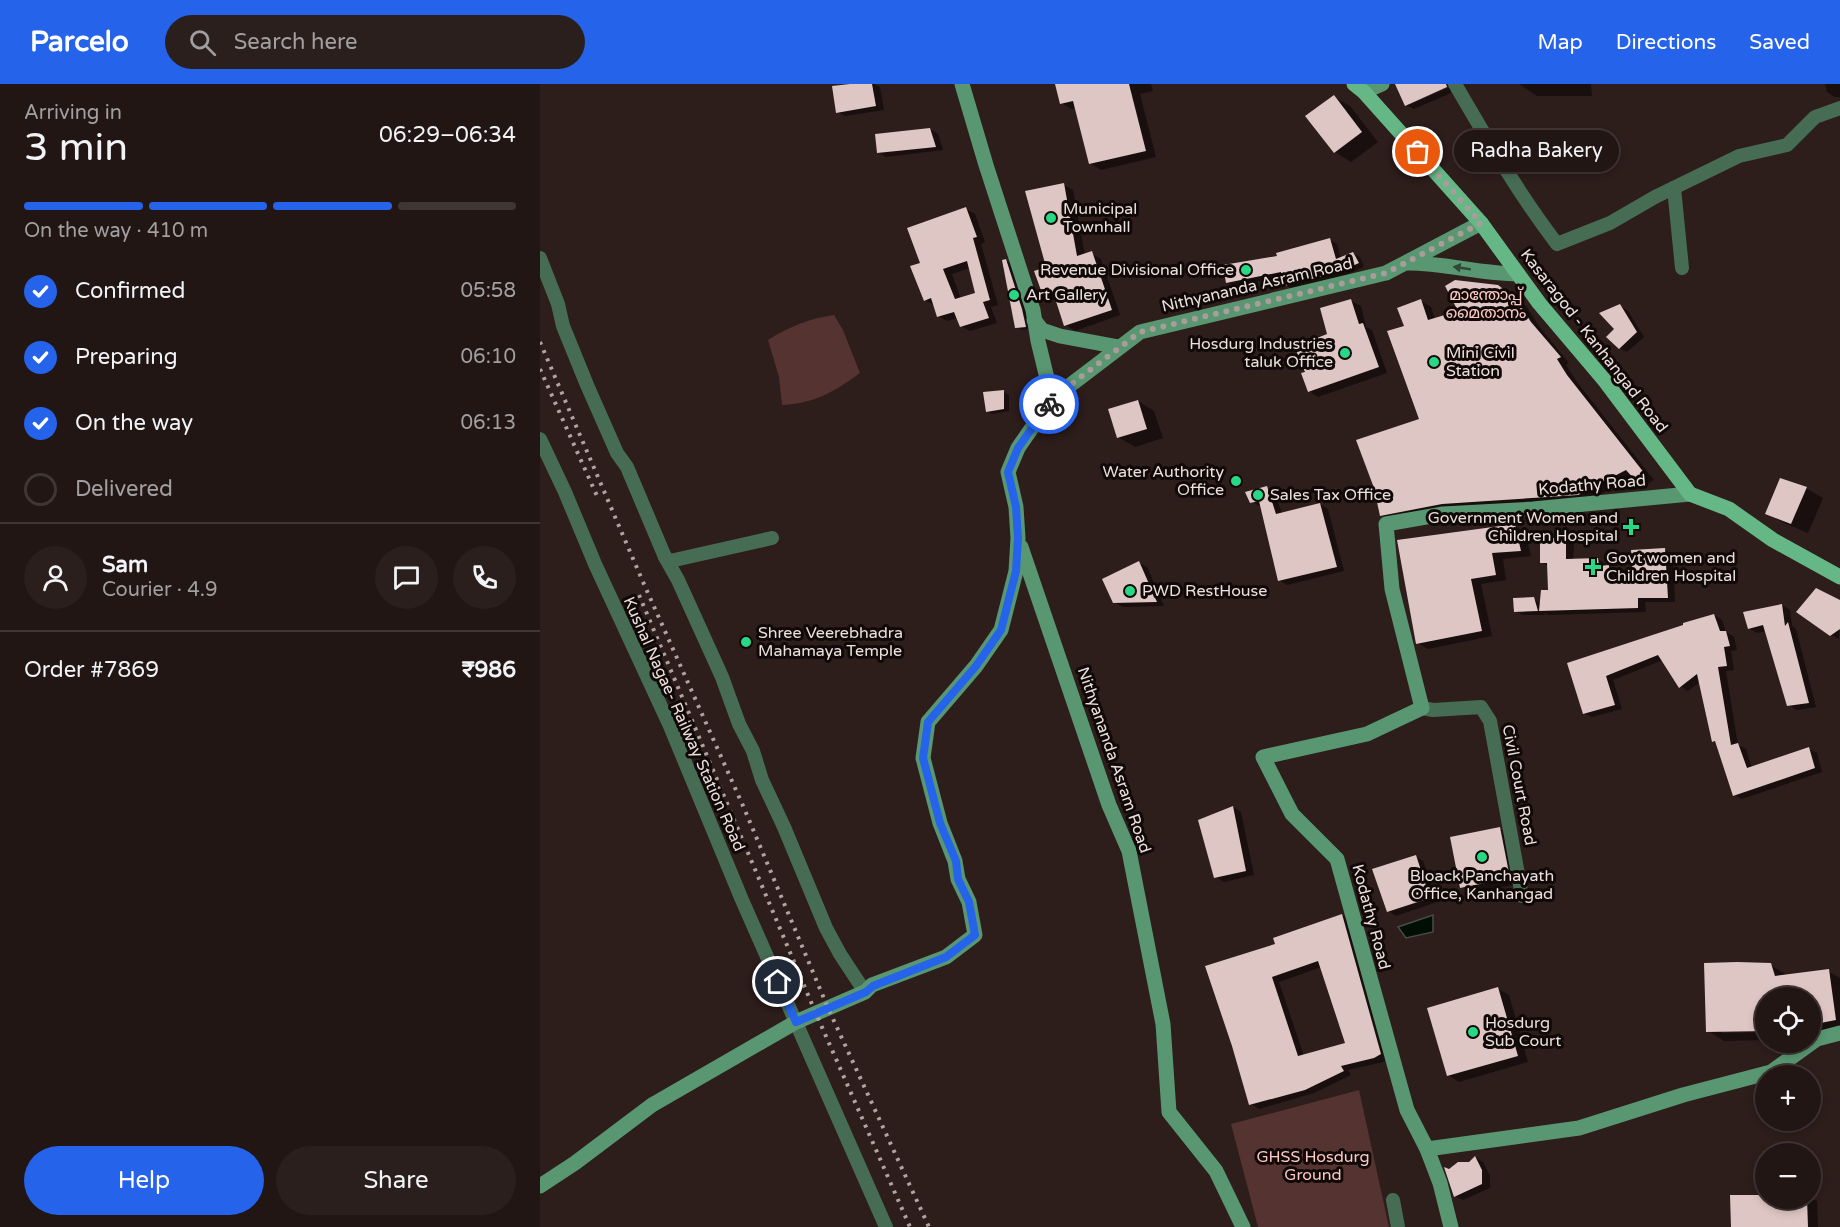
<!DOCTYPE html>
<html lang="en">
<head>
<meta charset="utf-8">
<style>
  :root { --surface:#221614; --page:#2a1f1d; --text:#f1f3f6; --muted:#a29fa0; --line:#3f3534; --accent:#2563eb }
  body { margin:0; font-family:"Varela Round","Noto Sans Malayalam",sans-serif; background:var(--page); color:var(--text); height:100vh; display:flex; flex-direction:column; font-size:22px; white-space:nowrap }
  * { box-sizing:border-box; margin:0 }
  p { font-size:20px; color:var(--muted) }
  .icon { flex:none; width:33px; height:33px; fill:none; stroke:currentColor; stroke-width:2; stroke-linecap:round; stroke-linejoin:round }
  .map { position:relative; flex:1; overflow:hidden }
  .details { display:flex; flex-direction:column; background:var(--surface); width:540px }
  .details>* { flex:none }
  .fabs { position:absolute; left:1215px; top:903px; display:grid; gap:12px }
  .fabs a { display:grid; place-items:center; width:66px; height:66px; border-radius:50%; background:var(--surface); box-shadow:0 3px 9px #0003,0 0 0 2px var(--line); font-size:30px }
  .pin { position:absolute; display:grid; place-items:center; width:51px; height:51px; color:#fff; margin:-26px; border:3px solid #fff; border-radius:50%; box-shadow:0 2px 6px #0007 }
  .courier { position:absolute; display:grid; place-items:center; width:60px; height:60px; margin:-30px; border:4px solid #2563eb; border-radius:50%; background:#fff; color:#222; box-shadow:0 2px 8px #0007 }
  .bubble { position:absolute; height:42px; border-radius:21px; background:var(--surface); box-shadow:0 3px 9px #0003,0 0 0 2px var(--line); font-size:20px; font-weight:600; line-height:42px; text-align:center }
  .summary em { font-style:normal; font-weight:600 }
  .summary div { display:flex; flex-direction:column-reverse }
  .summary { display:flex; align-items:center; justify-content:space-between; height:102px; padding:0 24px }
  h1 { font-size:39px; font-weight:600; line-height:45px }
  .bar { display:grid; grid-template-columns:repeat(4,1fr); gap:9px 6px; align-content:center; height:72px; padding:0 24px }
  .bar i { height:8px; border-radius:4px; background:var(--line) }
  .bar .on { background:var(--accent) }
  .bar p { grid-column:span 4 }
  .line { display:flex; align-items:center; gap:15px; padding:0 24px; border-top:2px solid var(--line) }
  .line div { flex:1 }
  .round { display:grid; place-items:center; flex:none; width:63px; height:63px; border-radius:32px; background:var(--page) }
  ol { padding:0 24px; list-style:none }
  li { display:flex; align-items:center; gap:18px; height:66px }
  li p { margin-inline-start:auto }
  li .icon { padding:6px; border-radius:50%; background:var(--accent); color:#fff; stroke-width:4 }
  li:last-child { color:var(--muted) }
  li i { width:33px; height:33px; border:3px solid var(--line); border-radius:50% }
  .action { display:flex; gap:12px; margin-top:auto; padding:12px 24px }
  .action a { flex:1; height:69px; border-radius:36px; background:var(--accent); color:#fff; font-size:24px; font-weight:600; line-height:69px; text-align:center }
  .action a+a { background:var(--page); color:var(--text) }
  header { display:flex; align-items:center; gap:36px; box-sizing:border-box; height:84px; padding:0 30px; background:var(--accent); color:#fff }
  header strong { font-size:28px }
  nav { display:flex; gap:33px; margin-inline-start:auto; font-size:21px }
  .search { width:420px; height:54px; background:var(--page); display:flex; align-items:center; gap:15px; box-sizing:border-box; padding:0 21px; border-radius:33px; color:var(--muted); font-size:22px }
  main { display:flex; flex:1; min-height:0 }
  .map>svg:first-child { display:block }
  .green { fill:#543331 }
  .water { fill:#000e03; stroke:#474d45; stroke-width:1.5 }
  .shadow { fill:#0007; fill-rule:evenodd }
  .building { fill:#dec6c4; fill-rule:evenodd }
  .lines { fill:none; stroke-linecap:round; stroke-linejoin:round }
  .street { stroke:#466d54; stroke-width:14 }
  .secondary { stroke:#589771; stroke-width:15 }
  .primary { stroke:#65b886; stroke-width:15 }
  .rail { stroke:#b1a3a2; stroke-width:4; stroke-dasharray:3 6; stroke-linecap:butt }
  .oneway { fill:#304937 }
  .done { stroke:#a99c9a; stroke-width:6; stroke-dasharray:0 10.8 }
  .route { stroke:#2563eb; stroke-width:8 }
  .poi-dot { fill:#29d885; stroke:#100908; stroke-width:2 }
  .labels { text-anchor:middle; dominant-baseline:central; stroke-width:6; stroke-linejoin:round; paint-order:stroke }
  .poi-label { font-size:16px; fill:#ece0df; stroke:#100908; text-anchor:start }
  .street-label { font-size:16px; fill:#ece0df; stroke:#100908 }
  .park-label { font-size:16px; fill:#fdc9c5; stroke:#100908 }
</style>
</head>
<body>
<header>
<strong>Parcelo</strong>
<div class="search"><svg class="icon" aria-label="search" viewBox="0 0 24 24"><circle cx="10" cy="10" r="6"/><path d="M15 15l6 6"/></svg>Search here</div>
<nav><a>Map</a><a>Directions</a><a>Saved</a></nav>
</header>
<main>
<section class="details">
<div class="summary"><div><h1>3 min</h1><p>Arriving in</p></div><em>06:29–06:34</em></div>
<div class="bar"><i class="on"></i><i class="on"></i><i class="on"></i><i></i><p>On the way · 410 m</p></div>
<ol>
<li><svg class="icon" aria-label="check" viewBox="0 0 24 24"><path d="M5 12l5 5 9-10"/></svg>Confirmed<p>05:58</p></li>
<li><svg class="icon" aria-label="check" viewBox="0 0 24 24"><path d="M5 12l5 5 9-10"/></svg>Preparing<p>06:10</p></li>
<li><svg class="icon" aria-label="check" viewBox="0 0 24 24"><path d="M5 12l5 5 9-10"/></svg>On the way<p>06:13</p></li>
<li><i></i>Delivered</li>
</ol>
<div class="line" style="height:108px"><a class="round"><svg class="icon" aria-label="person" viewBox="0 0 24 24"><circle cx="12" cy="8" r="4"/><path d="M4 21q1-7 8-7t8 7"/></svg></a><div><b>Sam</b><p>Courier · 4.9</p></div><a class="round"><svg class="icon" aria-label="chat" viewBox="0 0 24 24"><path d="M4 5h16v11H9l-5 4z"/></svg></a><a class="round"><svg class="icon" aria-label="phone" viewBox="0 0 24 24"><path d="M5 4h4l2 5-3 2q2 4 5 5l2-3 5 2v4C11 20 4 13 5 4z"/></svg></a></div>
<div class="line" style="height:78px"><div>Order #7869</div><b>₹986</b></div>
<div class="action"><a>Help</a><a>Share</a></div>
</section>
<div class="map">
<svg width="1300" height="1143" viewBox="0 0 1300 1143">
  <rect width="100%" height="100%" fill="#2d1d1b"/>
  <g class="green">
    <path d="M294,231L303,246L320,289C296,307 273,320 242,321L239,293L228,256C248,243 271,234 294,231Z"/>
    <path d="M819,1006L849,1143H718L691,1040Z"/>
  </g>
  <path class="water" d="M893,831V848L866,854L858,843Z"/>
  <g class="shadow">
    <path d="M322,0H334L340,3L344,26L305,32L297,28Z"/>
    <path d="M517,0H611L613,7L600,10L616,73L561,86L550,79L536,24L532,25L521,19Z"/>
    <path d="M857,0L908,1L869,18V21L910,3L912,4L911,9L874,25L866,21Z"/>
    <path d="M979,0H1051L1052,12H997Z"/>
    <path d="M1285,0H1300V13H1295L1287,8Z"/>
    <path d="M794,13L810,22L838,58L811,78L795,68Z"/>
    <path d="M390,45L398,50L403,66L346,73L338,68Z"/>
    <path d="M523,100L533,106L545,171L551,169L561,175L580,231L535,247L526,241L517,215L514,216L504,211ZM520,207L509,211V208Z"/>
    <path d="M426,125L435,130L445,158L441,160L458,221L451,223L457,239L430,247L421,242L418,234L407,237L398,232L395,222L385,216L382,180ZM430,184L437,210L421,215L412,190Z"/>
    <path d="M790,156L797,160L801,175L813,169L820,173L824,183L806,191L752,205L746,201L744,192L694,202L688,199L739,174Z"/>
    <path d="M466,177L471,179L487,229L490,245L482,246L477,243Z"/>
    <path d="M958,202L986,222L1001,245L1029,279L1026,281L1037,298L1114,396L1106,401L1094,393L1049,416L852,437L842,431L881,335L866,242L881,217L891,223L895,235L920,227Z"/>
    <path d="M811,217L821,222L826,243L832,246L847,289L778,313L769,307L766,255L771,258L789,251Z"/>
    <path d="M1080,222L1088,227L1104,253L1087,268L1079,264Z"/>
    <path d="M464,308L469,311V327L452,330L447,327Z"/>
    <path d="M598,317L614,327L623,354L595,363L578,353Z"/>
    <path d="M727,404L735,409L742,430L780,420L788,425L804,487L747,501L739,496L722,422H719L711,417Z"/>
    <path d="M1266,404L1283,414L1268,449L1244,439L1227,429Z"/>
    <path d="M974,441L985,448L991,472L963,475L966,496L941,500L952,552L888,565L877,559Z"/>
    <path d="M1026,456L1034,460L1033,476L1058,475L1066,480V483L1076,488L1077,495L1094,494L1125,466L1133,470L1135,518H1105L1106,528L1008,531L1004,528L1005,531H983L975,527L994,515L1000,519L1010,508L1009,482L1001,478Z"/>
    <path d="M599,479L607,483L624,522L583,523L574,518Z"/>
    <path d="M1276,506L1300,518L1299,555L1291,551Z"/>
    <path d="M1242,521L1250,526L1252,542L1256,545L1276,623L1257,626L1249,621L1226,547L1217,549L1209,544Z"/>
    <path d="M1174,531L1182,536L1186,548L1194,553L1197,566L1191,567L1194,586L1186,587L1198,661L1206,665L1212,684L1269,665L1277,669L1282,688L1202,715L1194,711L1177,659L1173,657L1160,598L1148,607L1140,602L1123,576L1073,596L1082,625L1052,633L1044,629L1029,580Z"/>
    <path d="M693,723L701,728L714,791L684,798L676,793Z"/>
    <path d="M960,745L971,751L980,800L932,809L922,803Z"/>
    <path d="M875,772L883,777L897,818L856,832L848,827Z"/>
    <path d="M802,831L810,836L849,975L843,978L808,986L811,991L774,1009L719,1025L711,1020L737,861ZM781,883L807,960L764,972L739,898Z"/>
    <path d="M1231,881L1248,892L1288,887L1300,894V947L1270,953V914H1226L1182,946V949L1226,948V956L1184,957L1168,947Z"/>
    <path d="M958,905L969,911L988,978L919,998L908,991Z"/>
    <path d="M936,1074L943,1078L950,1092V1104L923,1116L915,1112L930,1079Z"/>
    <path d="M1226,1114H1270L1277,1117L1278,1143H1193Z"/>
  </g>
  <g class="building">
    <path d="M310,0H332L336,22L296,29L292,2Z"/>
    <path d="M515,0H589L606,67L549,80L533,17L520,20Z"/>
    <path d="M855,0H906L907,3L865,22Z"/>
    <path d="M794,11L822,48L794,69L765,32Z"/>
    <path d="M390,44L396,63L337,69L335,50Z"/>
    <path d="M524,99L537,172L552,167L572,226L524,242L513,208L503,212L494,187L506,183L485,107Z"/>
    <path d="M426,123L437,153L433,154L450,216L443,218L449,234L420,243L414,228L397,233L391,214L384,217L370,182L380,179L367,144ZM427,177L435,209L415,215L403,185Z"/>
    <path d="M790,154L796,175L813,168L819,179L799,188L744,202L741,188L686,199L683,181L737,172L736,169Z"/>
    <path d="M466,175L482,225L486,243L475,244L462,176Z"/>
    <path d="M915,196L958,201L976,215L991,238L1021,273L1017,275L1027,291L1105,390L1095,396L1086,386L1038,411L902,420L840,432L834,404L816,356L879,335L847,247L864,242L857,224L881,215L888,236L918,227L905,202Z"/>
    <path d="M811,215L819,240L823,239L839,283L768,308L761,289L765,288L753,259L766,254L767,258L787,250L780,224Z"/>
    <path d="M1080,220L1097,248L1079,265L1066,253L1074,245L1059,229Z"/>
    <path d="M464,306V325L446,328L443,308Z"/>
    <path d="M598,316L607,345L577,354L568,325Z"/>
    <path d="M1240,394L1267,403L1251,440L1225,430Z"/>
    <path d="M727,402L736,430L780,419L797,483L738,497L719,417L710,419L705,408Z"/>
    <path d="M975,440L981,467L952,469L956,491L931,495L942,547L876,560L857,456Z"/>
    <path d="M1000,454H1026V475L1058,474L1059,482L1069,481V493H1093L1091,466L1125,464L1128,514H1098V524L999,527L1001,506H1008L1007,479H1000Z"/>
    <path d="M599,477L617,518L573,519L562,495Z"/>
    <path d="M1276,504L1300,516V545L1290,552L1256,528Z"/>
    <path d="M994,513L998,527L974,528L973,514Z"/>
    <path d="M1242,520L1245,542L1248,538L1269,619L1247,622L1223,541L1208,545L1203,528Z"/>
    <path d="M1174,530L1180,547H1186L1190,562L1184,563L1187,582L1178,583L1191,661L1198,659L1207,684L1269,663L1275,684L1193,712L1175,657L1172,658L1157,590L1139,604L1118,571L1066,592L1075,621L1043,630L1027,579L1143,541V539Z"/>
    <path d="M693,722L706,787L674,794L658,736Z"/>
    <path d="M960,743L970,794L920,804L910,753Z"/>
    <path d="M876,771L890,814L847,828L832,785Z"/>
    <path d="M802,830L841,970L834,974L801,982L804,987L765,1006L709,1021L692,962L665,882L735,860L733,854ZM778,877L805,959L758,972L732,893Z"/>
    <path d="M1197,878L1231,879L1235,892L1289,885L1296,936L1270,941V914H1226V947L1166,948L1164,879Z"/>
    <path d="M958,903L978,972L907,992L887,924Z"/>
    <path d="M935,1072L942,1086V1100L914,1113L904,1083L909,1085L918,1078H929Z"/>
    <path d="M1190,1111H1226V1114H1267L1268,1143H1191Z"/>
  </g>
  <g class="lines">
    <g class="street">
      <path d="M915,0C947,55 978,109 1017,160L1070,139L1115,113L1199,72L1247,61L1275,33L1300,24"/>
      <path d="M1134,104L1142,184"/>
      <path d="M0,174L18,220L23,242L47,301L77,369L87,383L125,473L138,496L182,593L199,640L213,667L222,696L244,743L286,844L300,870L325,908"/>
      <path d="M0,355L25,408L55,480L130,642L202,816L346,1143"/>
      <path d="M125,473L130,477L232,454"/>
      <path d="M882,624L893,626L941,623L950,637L982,812"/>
      <path d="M853,1116L858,1143"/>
    </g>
    <g class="secondary">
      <path d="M422,0L446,81L493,226L498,257L512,315"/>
      <path d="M824,8L842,0"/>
      <path d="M868,179C905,179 940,190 978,190"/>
      <path d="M494,236L502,246L520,252L579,263"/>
      <path d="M1150,410L993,425L903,430L846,440L852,505L882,624L827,650L723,673L752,730L797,775L867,1026L887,1065L1039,1044L1143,1011L1231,988L1277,955L1300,949"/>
      <path d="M481,463L569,721L589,767L623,940L629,1028L676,1087L703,1143"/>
      <path d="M887,1065L900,1099L911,1143"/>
      <path d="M0,1102L35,1079L112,1021L256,938L325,908L332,901L406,873L435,851L429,818L418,795L415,777L400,739L383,674L388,638L436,582L461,546L476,487L478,454L476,423L468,388L478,364L496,338L512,315L600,248L846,189L941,139"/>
    </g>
    <path class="primary" d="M814,0L824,8L941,139L999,219L1065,297L1150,410L1189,425L1233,456L1300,493"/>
    <g class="rail">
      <path d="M0,258L103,498L204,724L288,924L389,1143"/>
      <path d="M0,285L57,412"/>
      <path d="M99,511L274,925L370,1143"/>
    </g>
  </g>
  <defs><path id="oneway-solid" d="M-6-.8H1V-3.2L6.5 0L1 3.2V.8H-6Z" transform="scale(1.5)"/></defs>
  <use class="oneway" href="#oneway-solid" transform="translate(922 184) rotate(-171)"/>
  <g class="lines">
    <path class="done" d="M509,320L512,315L600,248L846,189L941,139L878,68"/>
    <path class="route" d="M238,898L256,938L326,908L333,902L406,873L435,851L429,818L418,795L416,777L400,739L383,674L388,638L436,582L461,546L476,487L478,454L476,423L468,388L478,364L509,320"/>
  </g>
  <g class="poi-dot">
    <circle cx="511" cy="134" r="6"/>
    <circle cx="706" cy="186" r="6"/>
    <circle cx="474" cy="211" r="6"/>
    <circle cx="805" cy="269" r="6"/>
    <circle cx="894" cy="278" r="6"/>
    <circle cx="696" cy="397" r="6"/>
    <circle cx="718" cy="411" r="6"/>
    <path d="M1088 434h6v6h6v6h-6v6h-6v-6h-6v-6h6z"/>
    <path d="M1050 474h6v6h6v6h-6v6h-6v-6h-6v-6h6z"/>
    <circle cx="590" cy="507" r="6"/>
    <circle cx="206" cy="558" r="6"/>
    <circle cx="942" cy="773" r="6"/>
    <circle cx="933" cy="948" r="6"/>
  </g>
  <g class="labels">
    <g class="poi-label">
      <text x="523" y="125">Municipal<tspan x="523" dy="18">Townhall</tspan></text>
      <text x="694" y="186" text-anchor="end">Revenue Divisional Office</text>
      <text x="486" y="211">Art Gallery</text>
      <text x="793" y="260" text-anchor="end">Hosdurg Industries<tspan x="793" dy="18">taluk Office</tspan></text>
      <text x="906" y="269">Mini Civil<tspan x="906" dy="18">Station</tspan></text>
      <text x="684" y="388" text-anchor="end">Water Authority<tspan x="684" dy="18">Office</tspan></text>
      <text x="730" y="411">Sales Tax Office</text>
      <text x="1078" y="434" text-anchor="end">Government Women and<tspan x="1078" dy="18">Children Hospital</tspan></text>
      <text x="1066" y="474">Govt women and<tspan x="1066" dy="18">Children Hospital</tspan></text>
      <text x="602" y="507">PWD RestHouse</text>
      <text x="218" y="549">Shree Veerebhadra<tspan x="218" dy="18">Mahamaya Temple</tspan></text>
      <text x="942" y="792" text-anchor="middle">Bloack Panchayath<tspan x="942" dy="18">Office, Kanhangad</tspan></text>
      <text x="945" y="939">Hosdurg<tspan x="945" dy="18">Sub Court</tspan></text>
    </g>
    <g class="street-label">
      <text transform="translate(717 201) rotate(-13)">Nithyananda Asram Road</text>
      <text transform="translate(1054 257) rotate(52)">Kasaragod - Kanhangad Road</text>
      <text transform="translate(1052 401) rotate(-5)">Kodathy Road</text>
      <text transform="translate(144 640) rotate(66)">Kushal Nagae- Railway Station Road</text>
      <text transform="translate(574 676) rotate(71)">Nithyananda Asram Road</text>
      <text transform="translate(979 701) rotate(79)">Civil Court Road</text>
      <text transform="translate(831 833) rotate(75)">Kodathy Road</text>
    </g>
    <g class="park-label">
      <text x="946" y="211">മാന്തോപ്പ്<tspan x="946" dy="18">മൈതാനം</tspan></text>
      <text x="773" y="1073">GHSS Hosdurg<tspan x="773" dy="18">Ground</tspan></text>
    </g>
  </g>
</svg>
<div class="fabs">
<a><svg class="icon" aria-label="locate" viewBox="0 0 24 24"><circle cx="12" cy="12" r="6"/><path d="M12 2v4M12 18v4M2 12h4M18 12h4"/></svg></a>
<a>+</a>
<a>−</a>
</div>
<div class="pin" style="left:878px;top:68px;background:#ea580c"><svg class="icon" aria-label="bag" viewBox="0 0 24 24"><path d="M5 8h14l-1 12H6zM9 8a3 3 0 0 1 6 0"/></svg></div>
<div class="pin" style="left:238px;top:898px;background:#1f2937"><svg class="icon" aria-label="home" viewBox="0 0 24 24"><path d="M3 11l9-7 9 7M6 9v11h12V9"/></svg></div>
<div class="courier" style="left:509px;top:320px"><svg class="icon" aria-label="bike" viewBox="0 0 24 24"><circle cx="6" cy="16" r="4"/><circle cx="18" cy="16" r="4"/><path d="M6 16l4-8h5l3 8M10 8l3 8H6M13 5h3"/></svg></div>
<div class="bubble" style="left:914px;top:46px;width:165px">Radha Bakery</div>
</div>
</main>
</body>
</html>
